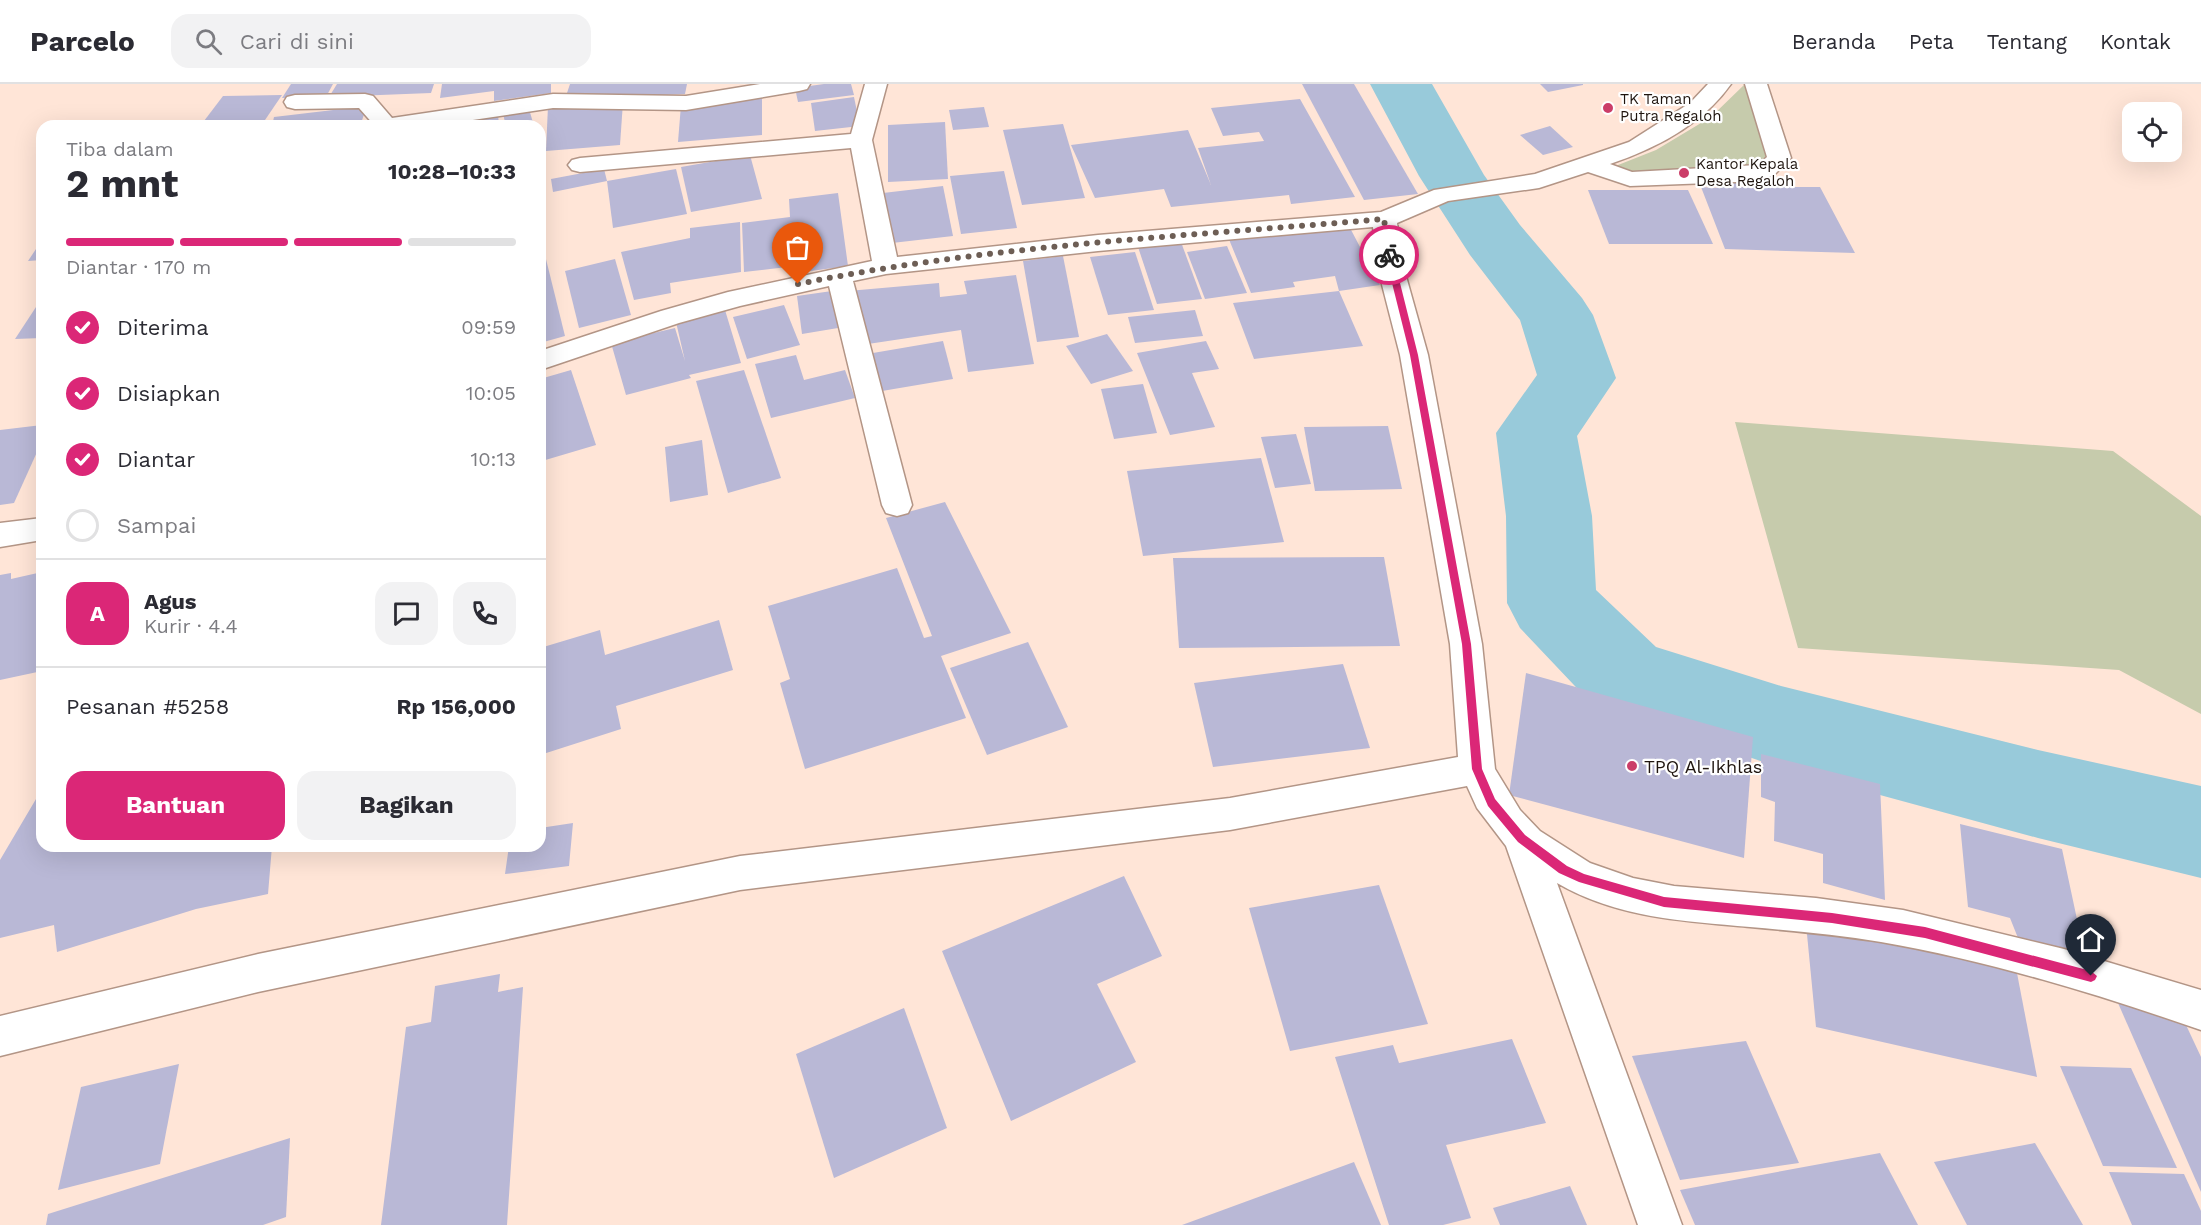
<!DOCTYPE html>
<html lang="id">
<head>
<meta charset="utf-8">
<style>
  :root { --surface:#fff; --page:#f2f2f3; --text:#2b2b33; --muted:#7c7c81; --line:#e1e1e2; --accent:#db2777 }
  body { margin:0; font-family:"Work Sans",sans-serif; background:var(--page); color:var(--text); height:100vh; display:flex; flex-direction:column; font-size:22px; white-space:nowrap }
  * { box-sizing:border-box; margin:0 }
  p { font-size:20px; color:var(--muted) }
  .icon { flex:none; width:33px; height:33px; fill:none; stroke:currentColor; stroke-width:2; stroke-linecap:round; stroke-linejoin:round }
  .map { position:relative; flex:1; overflow:hidden }
  .side { position:absolute; left:36px; top:36px; width:510px; height:732px; display:flex; flex-direction:column; background:var(--surface); border-radius:18px; box-shadow:0 6px 24px #0002 }
  .side>* { flex:none }
  .buttons { position:absolute; left:2122px; top:18px; display:grid; gap:12px }
  .buttons a { display:grid; place-items:center; width:60px; height:60px; border-radius:12px; background:var(--surface); box-shadow:0 6px 24px #0002; font-size:30px }
  .pin { position:absolute; display:grid; place-items:center; width:51px; height:51px; color:#fff; margin:-62px -26px; border-radius:50% 50% 50% 0; rotate:-45deg; box-shadow:0 0 6px #0007 }
  .pin .icon { rotate:45deg }
  .courier { position:absolute; display:grid; place-items:center; width:60px; height:60px; margin:-30px; border:4px solid #db2777; border-radius:50%; background:#fff; color:#222; box-shadow:0 2px 8px #0007 }
  .summary em { font-style:normal; font-weight:700 }
  .summary div { display:flex; flex-direction:column-reverse }
  .summary { display:flex; align-items:center; justify-content:space-between; height:102px; padding:0 30px }
  h1 { font-size:39px; font-weight:700; line-height:45px }
  .bar { display:grid; grid-template-columns:repeat(4,1fr); gap:9px 6px; align-content:center; height:72px; padding:0 30px }
  .bar i { height:8px; border-radius:4px; background:var(--line) }
  .bar .current { background:var(--accent) }
  .bar p { grid-column:span 4 }
  .line { display:flex; align-items:center; gap:15px; padding:0 30px; border-top:2px solid var(--line) }
  .line div { flex:1 }
  .round { display:grid; place-items:center; flex:none; width:63px; height:63px; border-radius:18px; background:var(--page) }
  ol { padding:0 30px; list-style:none }
  li { display:flex; align-items:center; gap:18px; height:66px }
  li p { margin-inline-start:auto }
  li .icon { padding:6px; border-radius:50%; background:var(--accent); color:#fff; stroke-width:4 }
  li:last-child { color:var(--muted) }
  li i { width:33px; height:33px; border:3px solid var(--line); border-radius:50% }
  .action { display:flex; gap:12px; margin-top:auto; padding:12px 30px }
  .action a { flex:1; height:69px; border-radius:18px; background:var(--accent); color:#fff; font-size:24px; font-weight:700; line-height:69px; text-align:center }
  .action a+a { background:var(--page); color:var(--text) }
  header { display:flex; align-items:center; gap:36px; box-sizing:border-box; height:84px; padding:0 30px; background:var(--surface); border-bottom:2px solid var(--line) }
  header strong { font-size:28px }
  nav { display:flex; gap:33px; margin-inline-start:auto; font-size:21px }
  .search { width:420px; height:54px; background:var(--page); display:flex; align-items:center; gap:15px; box-sizing:border-box; padding:0 21px; border-radius:18px; color:var(--muted); font-size:22px }
  .map>svg:first-child { display:block }
  .green { fill:#c6cbac }
  .lines { fill:none; stroke-linecap:round; stroke-linejoin:round }
  .river { fill:#98cada; fill-rule:evenodd }
  .building { fill:#b9b8d6 }
  .minor-casing { stroke:#b39586; stroke-width:3 }
  .minor { fill:#fff; fill-rule:evenodd }
  .route { fill:#db2777 }
  .done { stroke:#6d5e55; stroke-width:6; stroke-dasharray:0 10.8 }
  .poi-dot { fill:#cb3d68; stroke:#fff; stroke-width:2 }
  .labels { text-anchor:middle; dominant-baseline:central; stroke-width:4.5; stroke-linejoin:round; paint-order:stroke }
  .far-poi-label { font-size:15px; fill:#1f150f; stroke:#fff; text-anchor:start }
  .poi-label { font-size:18px; fill:#1f150f; stroke:#fff; text-anchor:start }
</style>
</head>
<body>
<header>
<strong>Parcelo</strong>
<div class="search"><svg class="icon" aria-label="search" viewBox="0 0 24 24"><circle cx="10" cy="10" r="6"/><path d="M15 15l6 6"/></svg>Cari di sini</div>
<nav><a>Beranda</a><a>Peta</a><a>Tentang</a><a>Kontak</a></nav>
</header>
<div class="map">
<svg width="2201" height="1141" viewBox="0 0 2201 1141">
  <rect width="100%" height="100%" fill="#ffe5d7"/>
  <g class="green">
    <path d="M1745,0L1769,69L1761,78L1732,85L1632,92L1613,83L1656,66L1711,33Z"/>
    <path d="M1735,338L2113,367L2201,432V630L2119,586L1798,564Z"/>
  </g>
  <g class="lines">
    <path class="river" d="M1370,0H1432L1484,91L1520,141L1582,214L1593,231L1616,294L1577,352L1592,432L1596,506L1656,563L1781,602L2038,666L2201,702V794L2038,754L1781,684L1591,619L1520,544L1507,519L1506,432L1496,349L1537,291L1520,236L1470,171L1419,92Z"/>
  </g>
  <g class="building">
    <path d="M291,0H333L326,13L282,14Z"/>
    <path d="M337,0H434L431,9L329,13Z"/>
    <path d="M442,0H551V9L494,17V7L440,14Z"/>
    <path d="M570,0H687L685,10L565,15Z"/>
    <path d="M824,0H851L854,11L798,18L795,4Z"/>
    <path d="M1302,0H1354L1418,110L1364,116Z"/>
    <path d="M1540,0H1583V1L1548,8Z"/>
    <path d="M282,11L265,36L204,37L223,12Z"/>
    <path d="M854,13L860,42L815,47L811,19Z"/>
    <path d="M762,14V51L678,58L681,21Z"/>
    <path d="M1300,15L1355,113L1291,120L1289,111L1171,123L1164,105L1095,114L1071,61L1188,46L1211,101L1198,64L1264,57L1259,48L1223,52L1211,24Z"/>
    <path d="M623,18L620,61L546,67L548,22Z"/>
    <path d="M367,22L360,42H272L274,33Z"/>
    <path d="M984,23L989,43L953,46L949,26Z"/>
    <path d="M529,25L534,42H506L503,30Z"/>
    <path d="M498,30L499,42H459V35Z"/>
    <path d="M945,38L948,95L888,98V41Z"/>
    <path d="M1063,40L1085,114L1022,121L1003,46Z"/>
    <path d="M1550,42L1573,63L1543,71L1520,51Z"/>
    <path d="M750,71L762,115L691,128L681,83Z"/>
    <path d="M604,85L607,97L553,108L551,95Z"/>
    <path d="M676,85L687,130L613,144L607,97Z"/>
    <path d="M1004,87L1017,144L961,150L950,92Z"/>
    <path d="M1714,98H1737L1738,103H1820L1855,169L1725,165L1701,103L1717,104Z"/>
    <path d="M943,102L953,152L892,159L883,109Z"/>
    <path d="M1588,106H1688L1713,160H1609Z"/>
    <path d="M838,109L848,182L796,189L795,182L744,188L742,139L790,133L789,115Z"/>
    <path d="M740,138L741,188L670,199L671,209L634,216L621,168L690,154V144Z"/>
    <path d="M1349,142L1380,201L1339,207L1335,192L1293,198L1295,203L1251,209L1228,153Z"/>
    <path d="M42,156V176L28,177Z"/>
    <path d="M1181,158L1202,215L1157,220L1138,163Z"/>
    <path d="M1227,162L1247,209L1205,215L1187,168Z"/>
    <path d="M543,163L565,252L540,259V164Z"/>
    <path d="M1135,168L1154,226L1108,231L1090,173Z"/>
    <path d="M1063,172L1079,253L1037,258L1023,177Z"/>
    <path d="M615,175L631,231L579,244L565,187Z"/>
    <path d="M1016,191L1034,280L968,288L961,246L868,260L848,207L939,199L940,213L967,210L964,197Z"/>
    <path d="M832,207L838,244L802,250L797,212Z"/>
    <path d="M1339,207L1363,262L1254,275L1233,219Z"/>
    <path d="M38,220H42V254L15,255Z"/>
    <path d="M784,221L800,261L747,275L733,233Z"/>
    <path d="M725,226L741,279L689,291L691,294L626,311L611,259L675,244L685,277L676,238Z"/>
    <path d="M1195,226L1203,252L1135,259L1128,233Z"/>
    <path d="M1107,250L1133,287L1091,300L1066,262Z"/>
    <path d="M943,257L953,295L882,307L873,269Z"/>
    <path d="M1206,257L1219,285L1192,289L1215,343L1170,351L1137,269Z"/>
    <path d="M796,271L804,296L845,286L855,314L771,334L755,280Z"/>
    <path d="M571,286L596,361L542,377L540,295Z"/>
    <path d="M744,286L781,394L728,409L696,297Z"/>
    <path d="M1143,300L1157,349L1114,355L1101,305Z"/>
    <path d="M42,341V357L14,419L0,421V346Z"/>
    <path d="M1388,342L1402,405L1315,407L1304,343Z"/>
    <path d="M1296,350L1311,400L1275,404L1261,353Z"/>
    <path d="M702,356L708,411L670,418L665,363Z"/>
    <path d="M1261,374L1284,458L1143,472L1127,387Z"/>
    <path d="M945,418L1011,549L941,572L966,634L805,685L780,599L790,595L768,522L897,484L924,554L932,552L886,434Z"/>
    <path d="M1384,473L1400,562L1179,564L1173,474Z"/>
    <path d="M42,488V587L0,596V491L11,489V495Z"/>
    <path d="M719,536L733,586L616,622L621,645L540,671V564L600,546L605,571Z"/>
    <path d="M1028,558L1068,643L987,671L950,584Z"/>
    <path d="M1343,580L1370,664L1213,683L1194,599Z"/>
    <path d="M1526,589L1753,653L1744,774L1509,711Z"/>
    <path d="M1761,670L1880,700L1885,816L1823,799V770L1774,757L1775,718L1761,713Z"/>
    <path d="M36,715H42V762H272L268,810L196,825L57,868L54,841L0,854V776Z"/>
    <path d="M573,739L569,782L505,790L509,762H540V744Z"/>
    <path d="M1960,740L2062,765L2084,868L2018,854L2010,834L1968,823Z"/>
    <path d="M1124,792L1162,872L1097,900L1136,978L1011,1037L942,867Z"/>
    <path d="M1379,801L1428,940L1290,967L1249,824Z"/>
    <path d="M1806,840L2016,884L2037,993L1816,943Z"/>
    <path d="M500,890L498,908L523,903L507,1141H381L406,943L431,938L435,902Z"/>
    <path d="M2118,919L2186,941L2201,973V1108Z"/>
    <path d="M904,924L947,1044L834,1094L796,970Z"/>
    <path d="M1512,955L1546,1039L1446,1061L1471,1134L1443,1141H1389L1335,973L1393,961L1399,979Z"/>
    <path d="M1746,957L1799,1079L1680,1096L1632,972Z"/>
    <path d="M179,980L160,1080L58,1106L81,1003Z"/>
    <path d="M2060,982L2131,984L2177,1084L2103,1082Z"/>
    <path d="M290,1054L286,1133L263,1141H46L48,1130Z"/>
    <path d="M2035,1059L2083,1141H1967L1934,1078Z"/>
    <path d="M1880,1069L1918,1141H1695L1680,1106Z"/>
    <path d="M1354,1078L1381,1141H1182Z"/>
    <path d="M2109,1088L2184,1090L2201,1127V1141H2132Z"/>
    <path d="M1570,1102L1587,1141H1500L1493,1124Z"/>
  </g>
  <g class="lines">
    <g class="minor-casing">
      <g id="minor">
        <path d="M760,0H810L807,5L799,7L686,26L553,24L432,42H375L359,24L295,25L287,23L284,18L287,13L295,11L365,10L373,12L392,34L553,10L686,12Z"/>
        <path d="M865,0H887L872,56L897,173L1098,151L1381,128L1434,106L1535,90L1629,58L1690,19L1708,0H1731C1703,40 1655,65 1610,80L1632,88L1758,81L1767,73L1745,0H1767L1791,74L1773,92L1736,98L1630,102L1588,88L1539,104L1448,117L1397,139L1404,185L1428,271L1482,560L1495,685L1520,726L1540,747L1590,779L1633,794L1674,802L1816,814L1903,826L2064,865L2201,906V946C2097,910 1990,877 1881,858C1838,851 1794,847 1750,843C1683,837 1617,834 1557,799L1682,1141H1638L1506,762L1477,724L1467,702L1230,746L740,806L258,908L0,972V932L258,870L740,772L1230,714L1458,673L1450,560L1400,271L1378,185L1373,143L1098,167L886,190L853,197L912,421L908,429L897,432L886,429L882,421L829,202L740,222L679,239L540,286V267L661,227L728,208L872,177L851,64L580,88L572,86L568,81L572,76L580,74L851,50Z"/>
        <path d="M42,434V456L0,463V439Z"/>
      </g>
    </g>
    <use href="#minor" class="minor"/>
  </g>
  <path class="route" d="M1389,169L1393,171L1418,271L1471,560L1482,685L1495,715L1525,751L1567,782L1584,790L1664,813L1832,829L1925,843L2091,887L2097,892L2095,896L2091,898L1925,854L1832,839L1664,823L1579,798L1559,789L1518,758L1488,722L1472,685L1462,560L1410,271L1385,171Z"/>
  <g class="lines">
    <path class="done" d="M798,200C990,161 1189,152 1384,135L1389,171"/>
  </g>
  <g class="poi-dot">
    <circle cx="1608" cy="24" r="6"/>
    <circle cx="1684" cy="89" r="6"/>
    <circle cx="1632" cy="682" r="6"/>
  </g>
  <g class="labels">
    <g class="far-poi-label">
      <text x="1620" y="15">TK Taman<tspan x="1620" dy="17">Putra Regaloh</tspan></text>
      <text x="1696" y="80">Kantor Kepala<tspan x="1696" dy="17">Desa Regaloh</tspan></text>
    </g>
    <g class="poi-label">
      <text x="1644" y="682">TPQ Al-Ikhlas</text>
    </g>
  </g>
</svg>
<div class="buttons">
<a><svg class="icon" aria-label="locate" viewBox="0 0 24 24"><circle cx="12" cy="12" r="6"/><path d="M12 2v4M12 18v4M2 12h4M18 12h4"/></svg></a>
</div>
<div class="pin" style="left:798px;top:200px;background:#ea580c"><svg class="icon" aria-label="bag" viewBox="0 0 24 24"><path d="M5 8h14l-1 12H6zM9 8a3 3 0 0 1 6 0"/></svg></div>
<div class="pin" style="left:2091px;top:892px;background:#1f2937"><svg class="icon" aria-label="home" viewBox="0 0 24 24"><path d="M3 11l9-7 9 7M6 9v11h12V9"/></svg></div>
<div class="courier" style="left:1389px;top:171px"><svg class="icon" aria-label="bike" viewBox="0 0 24 24"><circle cx="6" cy="16" r="4"/><circle cx="18" cy="16" r="4"/><path d="M6 16l4-8h5l3 8M10 8l3 8H6M13 5h3"/></svg></div>
<section class="side">
<div class="summary"><div><h1>2 mnt</h1><p>Tiba dalam</p></div><em>10:28–10:33</em></div>
<div class="bar"><i class="current"></i><i class="current"></i><i class="current"></i><i></i><p>Diantar · 170 m</p></div>
<ol>
<li><svg class="icon" aria-label="check" viewBox="0 0 24 24"><path d="M5 12l5 5 9-10"/></svg>Diterima<p>09:59</p></li>
<li><svg class="icon" aria-label="check" viewBox="0 0 24 24"><path d="M5 12l5 5 9-10"/></svg>Disiapkan<p>10:05</p></li>
<li><svg class="icon" aria-label="check" viewBox="0 0 24 24"><path d="M5 12l5 5 9-10"/></svg>Diantar<p>10:13</p></li>
<li><i></i>Sampai</li>
</ol>
<div class="line" style="height:108px"><b class="round" style="background:var(--accent);color:#fff">A</b><div><b>Agus</b><p>Kurir · 4.4</p></div><a class="round"><svg class="icon" aria-label="chat" viewBox="0 0 24 24"><path d="M4 5h16v11H9l-5 4z"/></svg></a><a class="round"><svg class="icon" aria-label="phone" viewBox="0 0 24 24"><path d="M5 4h4l2 5-3 2q2 4 5 5l2-3 5 2v4C11 20 4 13 5 4z"/></svg></a></div>
<div class="line" style="height:78px"><div>Pesanan #5258</div><b>Rp 156,000</b></div>
<div class="action"><a>Bantuan</a><a>Bagikan</a></div>
</section>
</div>
</body>
</html>
